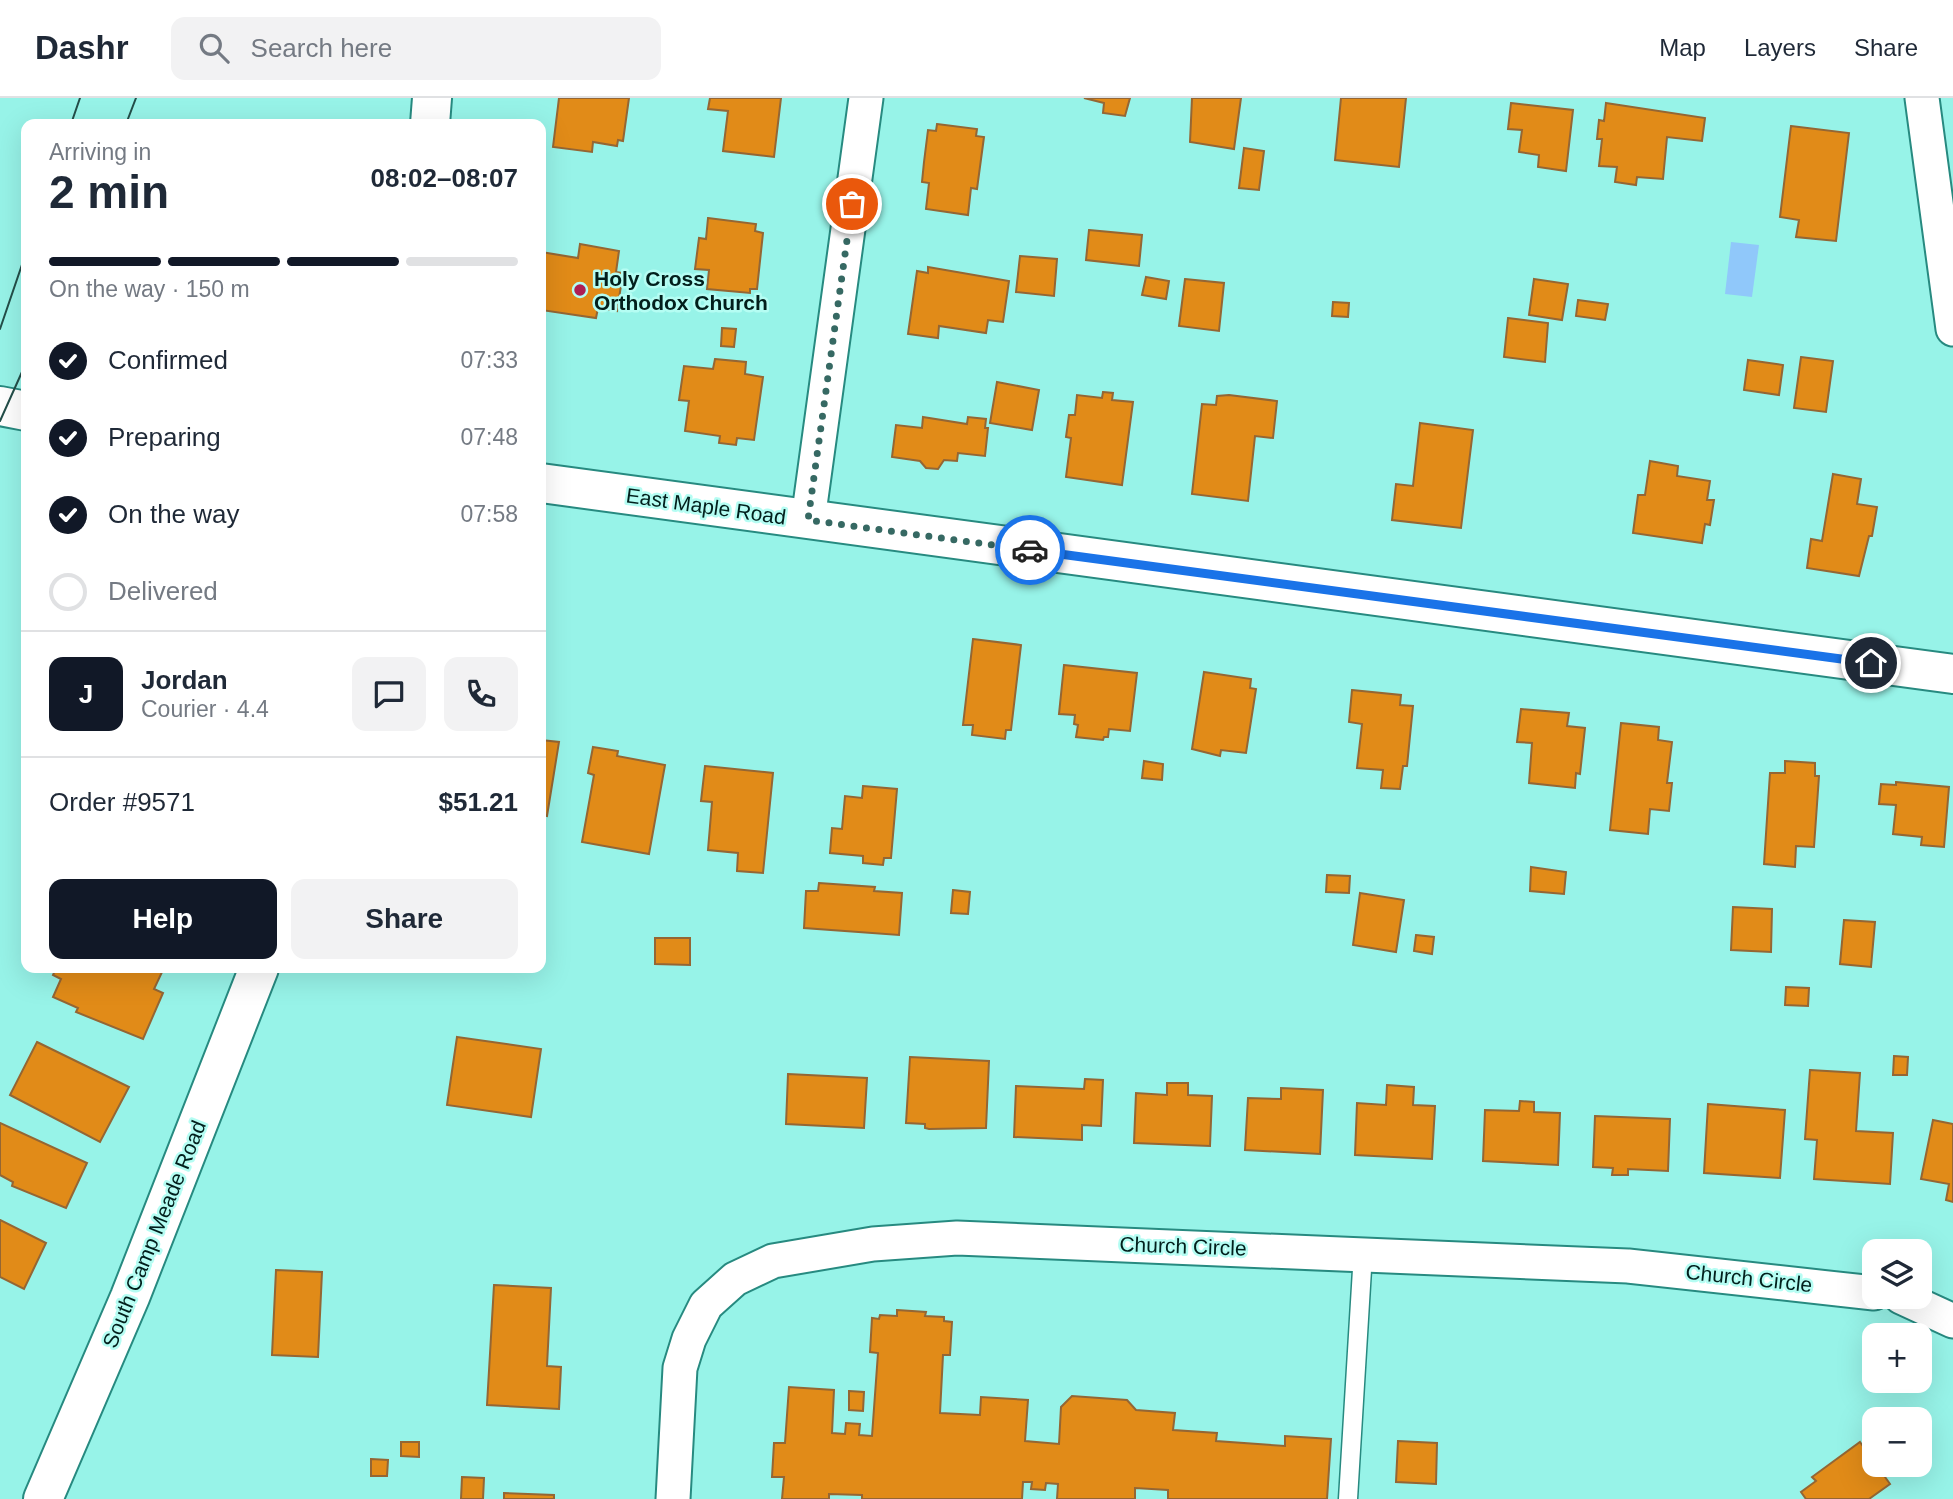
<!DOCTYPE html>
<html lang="en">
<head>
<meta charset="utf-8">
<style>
  :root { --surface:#fff; --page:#f2f2f3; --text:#1f2937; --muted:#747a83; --line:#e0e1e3; --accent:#111827 }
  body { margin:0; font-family:Helvetica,sans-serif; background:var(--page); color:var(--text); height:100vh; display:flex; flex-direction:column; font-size:26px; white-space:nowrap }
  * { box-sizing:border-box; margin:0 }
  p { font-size:23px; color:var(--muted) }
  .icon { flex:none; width:38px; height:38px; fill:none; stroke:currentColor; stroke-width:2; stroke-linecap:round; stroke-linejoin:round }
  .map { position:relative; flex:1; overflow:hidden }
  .details { position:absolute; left:21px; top:21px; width:525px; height:854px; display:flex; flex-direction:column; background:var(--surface); border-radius:14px; box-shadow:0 7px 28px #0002 }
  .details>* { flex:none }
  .controls { position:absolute; left:1862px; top:1141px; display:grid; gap:14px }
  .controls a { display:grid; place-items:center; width:70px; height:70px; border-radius:14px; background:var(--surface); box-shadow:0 7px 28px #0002; font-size:35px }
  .pin { position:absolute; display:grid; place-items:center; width:60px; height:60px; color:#fff; margin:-30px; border:4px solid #fff; border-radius:50%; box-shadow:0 2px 7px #0007 }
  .courier { position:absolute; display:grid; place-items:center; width:70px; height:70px; margin:-35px; border:5px solid #1a73e8; border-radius:50%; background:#fff; color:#222; box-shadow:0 2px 9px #0007 }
  .head em { font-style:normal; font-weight:800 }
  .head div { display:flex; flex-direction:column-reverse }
  .head { display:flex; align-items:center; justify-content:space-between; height:119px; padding:0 28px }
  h1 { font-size:46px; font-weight:800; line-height:52px }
  .bar { display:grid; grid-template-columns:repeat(4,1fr); gap:10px 7px; align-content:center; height:84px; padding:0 28px }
  .bar i { height:9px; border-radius:5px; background:var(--line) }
  .bar .selected { background:var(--accent) }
  .bar p { grid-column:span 4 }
  .line { display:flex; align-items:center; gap:18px; padding:0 28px; border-top:2px solid var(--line) }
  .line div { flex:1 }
  .round { display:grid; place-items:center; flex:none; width:74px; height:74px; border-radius:14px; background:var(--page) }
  ol { padding:0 28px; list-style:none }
  li { display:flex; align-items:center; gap:21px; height:77px }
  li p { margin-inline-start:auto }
  li .icon { padding:7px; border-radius:50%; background:var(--accent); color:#fff; stroke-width:4 }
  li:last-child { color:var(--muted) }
  li i { width:38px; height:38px; border:4px solid var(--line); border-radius:50% }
  .action { display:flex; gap:14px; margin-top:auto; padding:14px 28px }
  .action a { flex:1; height:80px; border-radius:14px; background:var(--accent); color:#fff; font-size:28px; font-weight:800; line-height:80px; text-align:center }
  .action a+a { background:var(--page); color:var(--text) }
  header { display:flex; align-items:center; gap:42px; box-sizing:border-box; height:98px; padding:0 35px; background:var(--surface); border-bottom:2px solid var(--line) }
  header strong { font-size:33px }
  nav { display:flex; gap:38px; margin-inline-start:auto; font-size:24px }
  .search { width:490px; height:63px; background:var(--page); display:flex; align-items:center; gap:18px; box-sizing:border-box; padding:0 24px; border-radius:14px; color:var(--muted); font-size:26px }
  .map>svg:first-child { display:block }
  .water { fill:#90c8fa }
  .building { fill:#e18b18; stroke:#946634; stroke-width:2 }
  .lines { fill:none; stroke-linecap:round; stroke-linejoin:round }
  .lane-casing { stroke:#278a80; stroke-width:21 }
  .street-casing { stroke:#278a80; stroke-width:37 }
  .secondary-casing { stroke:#278a80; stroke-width:42 }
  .lane { stroke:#fff; stroke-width:18 }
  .street { stroke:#fff; stroke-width:33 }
  .secondary { stroke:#fff; stroke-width:38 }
  .tram { stroke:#234e49; stroke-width:2 }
  .done { stroke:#366963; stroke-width:7; stroke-dasharray:0 12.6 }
  .route { stroke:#1a73e8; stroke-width:9 }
  .poi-dot { fill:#ae1e53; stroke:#b5fdf3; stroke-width:2.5 }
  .labels { text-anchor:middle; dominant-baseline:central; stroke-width:5; stroke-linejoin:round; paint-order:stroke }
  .poi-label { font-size:21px; font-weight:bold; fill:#021f1c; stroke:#b5fdf3; text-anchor:start }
  .street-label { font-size:21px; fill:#021f1c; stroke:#b5fdf3 }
</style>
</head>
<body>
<header>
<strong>Dashr</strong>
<div class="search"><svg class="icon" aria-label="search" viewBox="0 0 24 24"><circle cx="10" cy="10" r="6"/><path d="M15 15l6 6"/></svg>Search here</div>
<nav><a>Map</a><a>Layers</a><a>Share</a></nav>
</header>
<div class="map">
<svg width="1953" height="1401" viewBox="0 0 1953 1401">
  <rect width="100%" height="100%" fill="#97f3e8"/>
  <path class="water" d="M1731,144L1759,147L1752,199L1725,196Z"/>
  <g class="building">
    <path d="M559,0H629L623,43L618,42L617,48L593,44L592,54L553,49Z"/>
    <path d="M710,0H781L774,59L723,53L728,13L708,11Z"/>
    <path d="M1084,0H1130L1125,18L1103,15L1104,5Z"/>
    <path d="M1192,0H1241L1234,51L1190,44Z"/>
    <path d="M1341,0H1406L1399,69L1335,62Z"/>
    <path d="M1511,5L1573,12L1566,73L1538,69L1539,57L1519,54L1522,32L1508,31Z"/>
    <path d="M1606,5L1705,20L1702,43L1667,39L1663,81L1637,79L1636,87L1615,84L1617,69L1599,68L1602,41H1597L1599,22L1604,23Z"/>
    <path d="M937,26L977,31L976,38L984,39L977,91L971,90L968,117L926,111L929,85L922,84L924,64L928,32L936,33Z"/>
    <path d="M1791,28L1849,35L1836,143L1796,139L1799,122L1780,119Z"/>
    <path d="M1244,50L1264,53L1259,92L1239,90Z"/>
    <path d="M708,120L756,126L755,133L763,135L757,191H750V195L707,191L709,172L695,171L699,140L706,141Z"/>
    <path d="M1089,132L1142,137L1139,168L1086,162Z"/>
    <path d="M580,146L619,153L616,174L623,175L617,213L598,210L596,220L541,212V154L578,160Z"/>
    <path d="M1020,158L1057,161L1054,198L1016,194Z"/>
    <path d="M928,169L1009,183L1003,224L988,222L986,235L939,228L938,240L908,236L917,173L928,175Z"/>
    <path d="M1146,179L1169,183L1166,201L1142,197Z"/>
    <path d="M1185,181L1224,185L1219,233L1179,228Z"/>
    <path d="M1534,181L1568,186L1562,222L1529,217Z"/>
    <path d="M1578,202L1608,206L1605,222L1576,218Z"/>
    <path d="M1333,204L1349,205L1348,219L1332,218Z"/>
    <path d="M1508,220L1548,225L1545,264L1504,259Z"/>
    <path d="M722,230L736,231L734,249L721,248Z"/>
    <path d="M1801,259L1833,263L1826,314L1794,310Z"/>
    <path d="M715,261L746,264L745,276L763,279L754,342L737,340L736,347L719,345L720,338L685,333L689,303L679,302L684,268L713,271Z"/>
    <path d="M1748,262L1783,267L1779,297L1744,292Z"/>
    <path d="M997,284L1039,292L1032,332L990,325Z"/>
    <path d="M1103,294L1113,295L1112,302L1133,304L1122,387L1066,379L1071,340L1066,339L1069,317H1075L1077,297L1102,300Z"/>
    <path d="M1229,297L1277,303L1273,340L1255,338L1248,403L1192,396L1202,306L1216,307L1217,298Z"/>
    <path d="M923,319L967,326L968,319L986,321L985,330H988L985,358L958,355L957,363L944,362L938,371L926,370L920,363L892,359L896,327L922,330Z"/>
    <path d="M1420,325L1473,332L1461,430L1392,422L1396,386L1413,388Z"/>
    <path d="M1650,363L1678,368L1677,378L1710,383L1707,402H1714L1710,427L1705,426L1702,445L1633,435L1638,397H1645Z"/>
    <path d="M1833,376L1861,381L1857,406L1877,409L1872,438H1869L1859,478L1807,470L1811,441L1822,443Z"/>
    <path d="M973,541L1021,547L1011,632H1006L1005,641L972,637L973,627H963Z"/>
    <path d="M1064,567L1137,575L1130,633L1109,631L1108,639H1104L1103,642L1076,639L1078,627L1074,626L1075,617L1059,616Z"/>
    <path d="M1204,574L1251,581L1250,590L1256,591L1246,655L1221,652L1220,658L1192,651Z"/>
    <path d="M1352,592L1401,597L1400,607L1413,608L1407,668H1403L1400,691L1381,690L1383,672L1357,670L1362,626L1349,624Z"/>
    <path d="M1521,611L1569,615L1567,628L1585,630L1580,676L1576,675L1575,690L1529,685L1532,645L1517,644Z"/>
    <path d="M1621,625L1659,629L1658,642L1672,644L1667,685H1672L1669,713L1650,711L1648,736L1610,732Z"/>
    <path d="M541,642L559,644L547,718L541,717Z"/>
    <path d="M593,649L618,653L617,658L665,667L649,756L582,744L594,677L588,675Z"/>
    <path d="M1144,663L1163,666L1162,682L1142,680Z"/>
    <path d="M1785,663L1815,665V678H1819L1814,749L1796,748L1795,769L1764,766L1770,675H1785Z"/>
    <path d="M705,668L773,675L763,775L737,773L738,755L708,752L712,704L701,703Z"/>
    <path d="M1896,684L1949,689L1944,749L1921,747L1922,739L1893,736L1896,707L1879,706L1881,686L1896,687Z"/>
    <path d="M863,688L897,691L891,760H884L883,767L863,765V758L830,755L832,730L842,731L845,698L862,700Z"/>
    <path d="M1531,769L1566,774L1564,796L1530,793Z"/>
    <path d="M1327,777L1350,778L1349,795L1326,794Z"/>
    <path d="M819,785L875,789L874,793L902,795L899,837L804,830L806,793H818Z"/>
    <path d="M953,792L970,794L968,816L951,815Z"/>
    <path d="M1360,795L1404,802L1396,854L1353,847Z"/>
    <path d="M1733,809L1772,811L1771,854L1731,852Z"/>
    <path d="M1844,822L1875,824L1871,869L1840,866Z"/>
    <path d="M1416,837L1434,839L1432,856L1414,853Z"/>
    <path d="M655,840H690V867L655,866Z"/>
    <path d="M56,870L163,872L154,891L163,895L143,941L76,914L78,910L53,899L61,881L53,877Z"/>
    <path d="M1786,889L1809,890L1808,908L1785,907Z"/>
    <path d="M457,939L541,951L531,1019L447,1007Z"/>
    <path d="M37,944L129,989L100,1044L10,997Z"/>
    <path d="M1894,958L1908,959L1907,977H1893Z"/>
    <path d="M910,959L989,963L986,1030L929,1031L925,1030V1026L906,1025Z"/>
    <path d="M1810,972L1860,975L1856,1033L1893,1035L1890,1086L1814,1081L1817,1042L1805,1041Z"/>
    <path d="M788,976L867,980L864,1030L786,1026Z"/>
    <path d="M1085,981L1103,982L1101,1028L1082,1027V1042L1014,1039L1016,988L1084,991Z"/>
    <path d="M1167,985H1188V997L1212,998L1210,1048L1134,1045L1136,995L1167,997Z"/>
    <path d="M1387,987L1414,989L1413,1007L1435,1008L1432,1061L1355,1057L1357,1005L1386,1007Z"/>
    <path d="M1281,990L1323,992L1320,1056L1245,1052L1248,1000L1281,1001Z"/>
    <path d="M1520,1003L1534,1004V1014L1560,1015L1558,1067L1483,1063L1485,1012L1519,1013Z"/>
    <path d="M1708,1006L1785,1012L1780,1080L1704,1075Z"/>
    <path d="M1595,1018L1670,1021L1668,1073L1628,1071V1077H1612L1613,1070L1593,1069Z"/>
    <path d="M1933,1022L1953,1026V1104L1946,1102L1949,1086L1921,1081Z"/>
    <path d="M0,1025L87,1065L66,1110L12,1088L13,1084L0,1077Z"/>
    <path d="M0,1122L46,1145L24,1191L0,1179Z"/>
    <path d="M276,1172L322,1174L318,1259L272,1257Z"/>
    <path d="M494,1187L551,1190L547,1268L561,1269L559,1311L487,1307Z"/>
    <path d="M897,1212L926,1214L925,1218L944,1219V1223L952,1224L950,1257H943L940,1315L980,1317L981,1299L1028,1302L1025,1343L1059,1346L1061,1309L1072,1298L1127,1302L1136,1312L1175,1315L1173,1332L1217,1335L1216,1343L1285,1348V1338L1331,1341L1327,1401H1168V1392L1135,1390V1401H1057L1058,1386L1046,1385L1045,1392L1031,1391L1032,1384H1023L1022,1401H862V1397L829,1396V1401H782L784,1379H772L774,1345H785L789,1289L834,1292L832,1335L845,1336L846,1325L860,1326L859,1337L872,1338L878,1255L870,1254L872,1220L879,1221L880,1217L897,1218Z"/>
    <path d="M849,1293L864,1294L863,1313L849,1312Z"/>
    <path d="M1398,1343L1437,1345L1436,1386L1396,1384Z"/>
    <path d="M401,1344H419V1359L401,1358Z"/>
    <path d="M1860,1344L1890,1386L1869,1401H1806L1801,1394L1816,1383L1812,1379Z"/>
    <path d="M371,1361L388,1362L387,1378H371Z"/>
    <path d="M462,1379L484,1380L483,1401H461Z"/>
    <path d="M504,1395L554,1397V1401H504Z"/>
  </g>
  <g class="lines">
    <g class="lane-casing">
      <path id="lane" d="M1348,1401L1363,1155"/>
    </g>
    <g class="street-casing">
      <g id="street">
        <path d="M1922,0L1953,231"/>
        <path d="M808,422L866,0"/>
        <path d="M1901,1199L1953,1223"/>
        <path d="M673,1401L680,1270L689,1241L706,1207L735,1181L773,1163L873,1146L957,1140L1628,1168L1874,1195"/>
      </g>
    </g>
    <g class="secondary-casing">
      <g id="secondary">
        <path d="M430,26L432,0"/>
        <path d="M0,308L26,313"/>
        <path d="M541,385L1953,576"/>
        <path d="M43,1401L130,1199L259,870"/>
      </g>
    </g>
    <use href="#lane" class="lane"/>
    <use href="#street" class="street"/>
    <use href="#secondary" class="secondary"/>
    <g class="tram">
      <path d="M71,26L80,0"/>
      <path d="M126,26L136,0"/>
      <path d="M0,231L26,155"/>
      <path d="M0,323L26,265"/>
    </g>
  </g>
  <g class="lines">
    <path class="done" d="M852,106L808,422L1030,452"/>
    <path class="route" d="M1030,452L1871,565"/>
  </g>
  <circle class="poi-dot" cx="580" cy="192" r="7"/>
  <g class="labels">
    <g class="poi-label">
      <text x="594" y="180">Holy Cross<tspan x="594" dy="24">Orthodox Church</tspan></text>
    </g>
    <g class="street-label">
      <text transform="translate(706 408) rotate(8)">East Maple Road</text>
      <text transform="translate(154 1136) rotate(-68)">South Camp Meade Road</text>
      <text transform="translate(1183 1148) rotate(2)">Church Circle</text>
      <text transform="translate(1749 1180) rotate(6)">Church Circle</text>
    </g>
  </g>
</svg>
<div class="controls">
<a><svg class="icon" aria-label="layers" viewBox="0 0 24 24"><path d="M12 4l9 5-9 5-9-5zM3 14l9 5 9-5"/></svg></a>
<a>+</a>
<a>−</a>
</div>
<div class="pin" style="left:852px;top:106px;background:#ea580c"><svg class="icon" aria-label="bag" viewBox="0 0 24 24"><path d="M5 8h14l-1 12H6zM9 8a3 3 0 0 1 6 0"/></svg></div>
<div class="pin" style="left:1871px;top:565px;background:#1f2937"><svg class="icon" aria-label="home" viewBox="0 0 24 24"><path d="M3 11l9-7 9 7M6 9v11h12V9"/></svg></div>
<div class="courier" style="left:1030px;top:452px"><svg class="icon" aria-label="car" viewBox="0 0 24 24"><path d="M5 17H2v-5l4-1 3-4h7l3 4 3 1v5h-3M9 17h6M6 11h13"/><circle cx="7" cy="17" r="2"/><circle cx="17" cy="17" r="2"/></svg></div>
<section class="details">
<div class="head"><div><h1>2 min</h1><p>Arriving in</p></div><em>08:02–08:07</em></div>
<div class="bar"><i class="selected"></i><i class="selected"></i><i class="selected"></i><i></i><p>On the way · 150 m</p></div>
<ol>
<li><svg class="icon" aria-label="check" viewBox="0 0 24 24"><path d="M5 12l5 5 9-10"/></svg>Confirmed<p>07:33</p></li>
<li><svg class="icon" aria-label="check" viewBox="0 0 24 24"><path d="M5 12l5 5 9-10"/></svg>Preparing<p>07:48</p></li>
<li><svg class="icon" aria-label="check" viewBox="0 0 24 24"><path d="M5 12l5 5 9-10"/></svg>On the way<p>07:58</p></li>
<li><i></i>Delivered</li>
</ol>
<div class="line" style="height:126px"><b class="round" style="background:var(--accent);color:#fff">J</b><div><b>Jordan</b><p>Courier · 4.4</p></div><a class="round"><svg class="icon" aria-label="chat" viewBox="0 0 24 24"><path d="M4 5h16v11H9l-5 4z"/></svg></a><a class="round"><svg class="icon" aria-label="phone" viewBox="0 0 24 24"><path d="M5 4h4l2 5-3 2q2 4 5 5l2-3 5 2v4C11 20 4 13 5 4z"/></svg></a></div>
<div class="line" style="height:91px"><div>Order #9571</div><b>$51.21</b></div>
<div class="action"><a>Help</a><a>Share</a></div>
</section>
</div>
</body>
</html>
